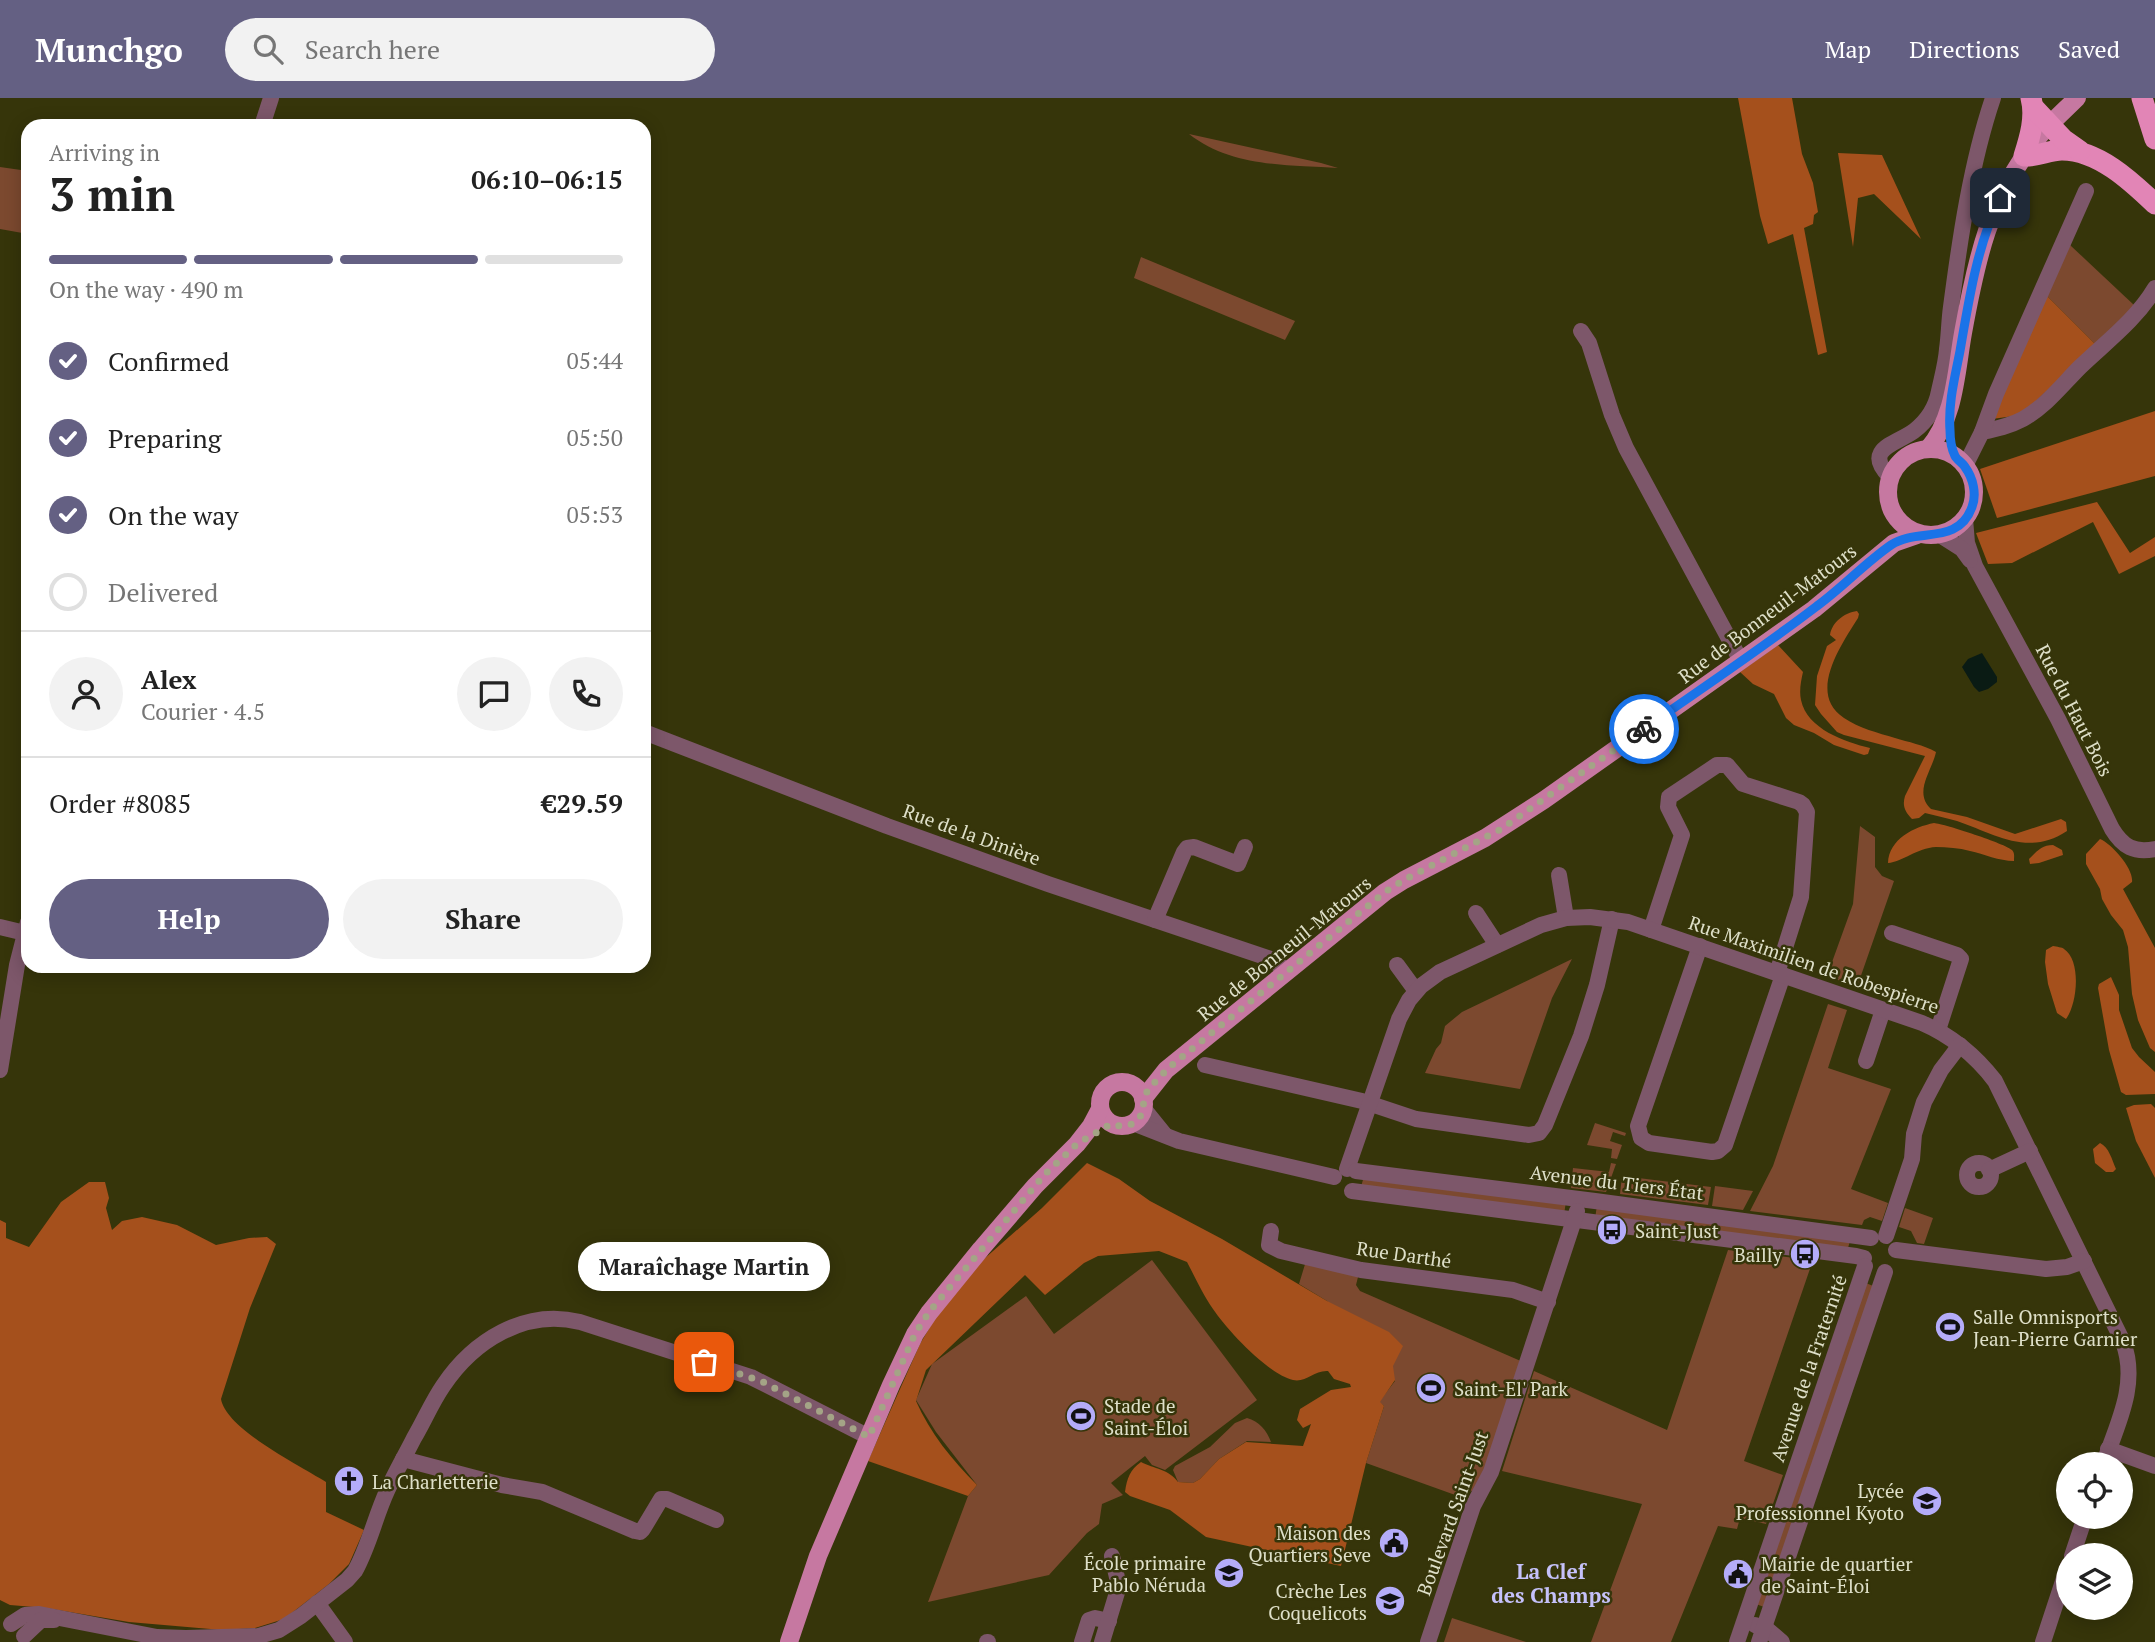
<!DOCTYPE html>
<html lang="en">
<head>
<meta charset="utf-8">
<style>
  :root { --surface:#fff; --page:#f2f2f2; --text:#222; --muted:#767676; --line:#e0e0e0; --accent:#646083 }
  body { margin:0; font-family:"PT Serif",serif; background:var(--page); color:var(--text); height:100vh; display:flex; flex-direction:column; font-size:26px; white-space:nowrap }
  * { box-sizing:border-box; margin:0 }
  p { font-size:23px; color:var(--muted) }
  .icon { flex:none; width:38px; height:38px; fill:none; stroke:currentColor; stroke-width:2; stroke-linecap:round; stroke-linejoin:round }
  .map { position:relative; flex:1; overflow:hidden }
  .details { position:absolute; left:21px; top:21px; width:630px; height:854px; display:flex; flex-direction:column; background:var(--surface); border-radius:21px; box-shadow:0 4px 18px #0003 }
  .details>* { flex:none }
  .tools { position:absolute; left:2056px; top:1354px; display:grid; gap:14px }
  .tools a { display:grid; place-items:center; width:77px; height:77px; border-radius:50%; background:var(--surface); box-shadow:0 4px 18px #0003; font-size:35px }
  .pin { position:absolute; display:grid; place-items:center; width:60px; height:60px; color:#fff; margin:-30px; border-radius:14px; box-shadow:0 4px 10px #0006 }
  .courier { position:absolute; display:grid; place-items:center; width:70px; height:70px; margin:-35px; border:5px solid #1a73e8; border-radius:50%; background:#fff; color:#222; box-shadow:0 2px 9px #0007 }
  .bubble { position:absolute; height:49px; border-radius:24px; background:var(--surface); box-shadow:0 4px 18px #0003; font-size:23px; font-weight:600; line-height:49px; text-align:center }
  .summary em { font-style:normal; font-weight:600 }
  .summary div { display:flex; flex-direction:column-reverse }
  .summary { display:flex; align-items:center; justify-content:space-between; height:119px; padding:0 28px }
  h1 { font-size:46px; font-weight:600; line-height:52px }
  .bar { display:grid; grid-template-columns:repeat(4,1fr); gap:10px 7px; align-content:center; height:84px; padding:0 28px }
  .bar i { height:9px; border-radius:5px; background:var(--line) }
  .bar .selected { background:var(--accent) }
  .bar p { grid-column:span 4 }
  .line { display:flex; align-items:center; gap:18px; padding:0 28px; border-top:2px solid var(--line) }
  .line div { flex:1 }
  .round { display:grid; place-items:center; flex:none; width:74px; height:74px; border-radius:37px; background:var(--page) }
  ol { padding:0 28px; list-style:none }
  li { display:flex; align-items:center; gap:21px; height:77px }
  li p { margin-inline-start:auto }
  li .icon { padding:7px; border-radius:50%; background:var(--accent); color:#fff; stroke-width:4 }
  li:last-child { color:var(--muted) }
  li i { width:38px; height:38px; border:4px solid var(--line); border-radius:50% }
  .button { display:flex; gap:14px; margin-top:auto; padding:14px 28px }
  .button a { flex:1; height:80px; border-radius:42px; background:var(--accent); color:#fff; font-size:28px; font-weight:600; line-height:80px; text-align:center }
  .button a+a { background:var(--page); color:var(--text) }
  header { display:flex; align-items:center; gap:42px; box-sizing:border-box; height:98px; padding:0 35px; background:var(--accent); color:#fff }
  header strong { font-size:33px }
  nav { display:flex; gap:38px; margin-inline-start:auto; font-size:24px }
  .search { width:490px; height:63px; background:var(--page); display:flex; align-items:center; gap:18px; box-sizing:border-box; padding:0 24px; border-radius:38px; color:var(--muted); font-size:26px }
  .map>svg:first-child { display:block }
  .green { fill:#7c492f }
  .forest { fill:#a5501c }
  .water { fill:#0a1b14 }
  .lines { fill:none; stroke-linecap:round; stroke-linejoin:round }
  .minor { stroke:#7d576a; stroke-width:16 }
  .major { stroke:#c678a1; stroke-width:18 }
  .highway { stroke:#e285b6; stroke-width:21 }
  .done { stroke:#a4a486; stroke-width:7; stroke-dasharray:0 12.6 }
  .route { stroke:#1a73e8; stroke-width:9 }
  .labels { text-anchor:middle; dominant-baseline:central; stroke-width:5; stroke-linejoin:round; paint-order:stroke }
  .street-label { font-size:19px; fill:#dfe0c9; stroke:#36350a }
  .poi-label { font-size:19px; fill:#dfe0c9; stroke:#36350a; text-anchor:start }
  .neighbourhood-label { font-size:21px; font-weight:bold; fill:#c5c1fa; stroke:#36350a }
</style>
</head>
<body>
<header>
<strong>Munchgo</strong>
<div class="search"><svg class="icon" aria-label="search" viewBox="0 0 24 24"><circle cx="10" cy="10" r="6"/><path d="M15 15l6 6"/></svg>Search here</div>
<nav><a>Map</a><a>Directions</a><a>Saved</a></nav>
</header>
<div class="map">
<svg width="2155" height="1544" viewBox="0 0 2155 1544">
  <rect width="100%" height="100%" fill="#36350a"/>
  <g class="green">
    <path d="M1189,36L1321,65L1338,70C1287,67 1231,69 1189,36Z"/>
    <path d="M0,69L28,73V136L0,131Z"/>
    <path d="M2070,147L2135,208L2096,247L2047,198Z"/>
    <path d="M1141,159L1295,223L1285,242L1134,180Z"/>
    <path d="M1860,728L1875,739V769L1882,778L1894,783L1857,889L1827,878L1853,806Z"/>
    <path d="M1572,861L1552,900L1520,991L1425,975L1436,951L1441,945L1445,928L1462,914Z"/>
    <path d="M1828,906L1847,912L1828,970L1891,991L1851,1091L1888,1105L1882,1123L1870,1119L1864,1122L1862,1127L1750,1113L1773,1068Z"/>
    <path d="M1595,1025L1626,1035L1625,1038L1613,1034L1610,1043L1622,1047L1617,1061L1611,1060L1612,1051L1587,1047Z"/>
    <path d="M1611,1065L1616,1066L1606,1094L1571,1090L1573,1070L1609,1074Z"/>
    <path d="M1364,1078L1566,1103L1564,1117L1361,1089Z"/>
    <path d="M1622,1078L1711,1089L1708,1107L1620,1096Z"/>
    <path d="M1715,1088L1753,1093L1743,1112L1712,1108Z"/>
    <path d="M1597,1107L1851,1140L1847,1153L1595,1121Z"/>
    <path d="M1905,1110L1933,1120L1924,1146L1917,1145L1911,1133L1899,1129Z"/>
    <path d="M1728,1152L1813,1162L1744,1363L1783,1377L1766,1426L1740,1420L1737,1431L1718,1428L1671,1544H1591L1642,1406L1502,1373L1534,1273L1667,1332Z"/>
    <path d="M1152,1162L1257,1302L1165,1372L1152,1367L1145,1358L1111,1385L1123,1397L1102,1406L1099,1426L1087,1435L1049,1477L928,1504L968,1398L977,1387L936,1334L916,1302L932,1266L1026,1198L1054,1236Z"/>
    <path d="M1306,1163L1359,1175L1356,1187L1360,1193L1523,1264L1477,1391L1458,1398L1366,1365L1384,1308L1379,1304L1395,1283L1327,1203L1299,1186Z"/>
    <path d="M1863,1184L1876,1189L1767,1510L1753,1505Z"/>
    <path d="M1247,1320C1259,1323 1267,1333 1271,1344L1247,1343L1219,1361L1200,1381L1193,1385L1178,1384L1173,1372L1175,1368L1210,1349L1235,1325Z"/>
    <path d="M1452,1520L1526,1544H1444Z"/>
  </g>
  <g class="forest">
    <path d="M1738,0H1792L1802,56L1813,85L1818,114L1814,117L1813,126L1804,130L1827,254L1818,257L1793,136L1768,146L1760,118Z"/>
    <path d="M1838,55L1882,57L1921,141L1874,96L1858,100L1853,149Z"/>
    <path d="M2047,198L2096,247L2021,317L1992,321Z"/>
    <path d="M2155,313V378L1997,420L1980,371Z"/>
    <path d="M2097,404L2130,455L2155,439V458L2119,476L2093,424L2012,465L1988,466L1976,435Z"/>
    <path d="M1857,513L1859,516L1858,520C1841,547 1807,596 1844,620C1859,630 1878,635 1895,640C1908,644 1924,647 1936,654C1932,673 1913,694 1931,711L1967,719L2015,736L2061,721L2066,724L2067,733C2028,759 1995,736 1957,723C1947,720 1936,718 1925,715L1919,720L1912,721C1905,714 1902,708 1905,698L1925,658L1844,637L1837,634L1821,616L1815,607L1817,578L1827,548L1836,542L1830,537C1832,524 1844,515 1857,513Z"/>
    <path d="M1778,547L1803,574C1801,583 1799,593 1801,602C1807,631 1845,644 1870,650L1868,656L1864,657L1834,647L1814,635L1794,627L1786,620L1774,596L1753,586L1740,574Z"/>
    <path d="M1934,725C1945,726 2006,746 2012,752C2015,755 2014,759 2014,763C1999,763 1984,756 1970,753C1959,750 1947,749 1936,749C1917,750 1902,764 1888,765C1889,741 1914,729 1934,725Z"/>
    <path d="M2100,741C2112,746 2134,771 2132,784L2123,791L2155,850V954L2150,950L2138,922L2132,896L2128,849L2123,832L2111,817L2102,801L2100,791L2086,766V756Z"/>
    <path d="M2053,747L2062,752L2063,757L2039,765L2030,766L2029,761C2037,753 2042,747 2053,747Z"/>
    <path d="M2053,848C2057,849 2062,849 2064,851C2082,863 2077,907 2066,921L2057,915L2048,886L2045,864L2046,852Z"/>
    <path d="M2111,879L2119,897V912L2132,950L2139,959L2155,974V996L2126,997L2121,994L2109,952L2098,890L2099,886Z"/>
    <path d="M2151,1006L2155,1010V1080L2136,1043L2126,1010L2134,1007Z"/>
    <path d="M2100,1045C2109,1049 2112,1062 2116,1071L2113,1074H2106L2095,1065L2093,1051Z"/>
    <path d="M1087,1065L1119,1081L1150,1103L1222,1141L1327,1203L1389,1234L1403,1248L1393,1268L1395,1282L1380,1304L1384,1308L1366,1365L1341,1468L1206,1439L1170,1412L1130,1398L1125,1394C1127,1380 1130,1372 1141,1364C1154,1371 1169,1371 1178,1384L1193,1385L1200,1381L1219,1361L1246,1344L1303,1348L1311,1326L1303,1330L1297,1322L1300,1311L1331,1292L1351,1289L1350,1286L1334,1281L1328,1273C1314,1272 1306,1285 1293,1282C1268,1276 1227,1232 1213,1211C1203,1197 1195,1179 1187,1164L1159,1153L1098,1158L1084,1165L1045,1197L1025,1177L926,1272L916,1303C930,1335 952,1362 977,1387L968,1398L868,1363L920,1246L943,1207L967,1176L1042,1110Z"/>
    <path d="M89,1084H105L109,1100L106,1110L112,1132L122,1123L142,1119L177,1127L216,1147L249,1140L267,1139L276,1146L250,1210L221,1301C226,1331 300,1368 326,1384V1414L364,1432L349,1466L329,1486L284,1521L255,1530L222,1532L129,1524L46,1510L10,1507L0,1502V1122L6,1125V1140L29,1149L61,1104Z"/>
  </g>
  <path class="water" d="M1982,555L1997,579V584L1988,591L1979,594L1974,589L1962,569L1968,561Z"/>
  <g class="lines">
    <g class="minor">
      <path d="M262,28L271,0"/>
      <path d="M1581,233L1589,245L1612,317L1626,350L1741,563"/>
      <path d="M1982,334C1996,331 2010,328 2023,321C2046,308 2062,287 2080,269C2106,244 2136,222 2155,190"/>
      <path d="M1965,368L1982,334L1996,296L2086,93"/>
      <path d="M1890,379C1862,351 1896,346 1914,333C1927,323 1936,309 1939,293C1942,279 1946,265 1947,251C1949,237 1949,223 1951,209C1960,140 1971,65 1993,0"/>
      <path d="M1965,421L1967,445L1975,468L2058,621L2112,731C2123,749 2134,755 2155,751"/>
      <path d="M1940,437L1962,451L1970,462"/>
      <path d="M644,634L887,728L1048,786L1271,861L1287,873"/>
      <path d="M1559,777L1566,820"/>
      <path d="M1476,815L1497,847"/>
      <path d="M1155,822L1184,754L1187,750L1194,749L1238,766L1245,749"/>
      <path d="M0,829L25,835"/>
      <path d="M1651,832L1682,737L1668,709L1669,699L1717,667H1727L1743,686L1799,704L1803,707L1807,714L1801,799L1777,875"/>
      <path d="M1892,835L1957,857L1961,861L1938,932"/>
      <path d="M1700,848L1638,1028L1641,1040L1649,1045L1712,1054L1718,1053L1725,1047L1783,877"/>
      <path d="M1397,867L1416,893"/>
      <path d="M1866,963L1883,912"/>
      <path d="M1205,967L1362,1003L1416,1021L1529,1037L1539,1035L1545,1027L1581,938L1597,887L1612,821"/>
      <path d="M0,972L17,867L28,824"/>
      <path d="M1144,1011L1165,1037"/>
      <path d="M1133,1025L1179,1043L1334,1079"/>
      <circle cx="1979" cy="1077" r="12"/>
      <path d="M1347,1071L1399,921L1409,902L1421,888L1440,874L1541,827L1566,820L1590,819L1628,824L1922,925C1952,938 1975,957 1995,983L2123,1244C2139,1286 2117,1327 2103,1367"/>
      <path d="M1989,1072L2030,1053"/>
      <path d="M1356,1073L1595,1103L1871,1140"/>
      <path d="M1352,1093L1856,1158L1864,1160"/>
      <path d="M1271,1133L1269,1147L1281,1153L1361,1172L1513,1192L1548,1204"/>
      <path d="M1886,1138L1912,1061L1914,1036L1924,1004L1941,972L1960,947"/>
      <path d="M1896,1152L2046,1171L2067,1169L2084,1163"/>
      <path d="M2108,1351L2155,1368"/>
      <path d="M403,1361L502,1387L542,1394L635,1433L640,1434L643,1431L661,1401H667L716,1422"/>
      <path d="M2072,1458L2085,1419"/>
      <path d="M317,1505L345,1544"/>
      <path d="M11,1526L25,1517L39,1516L157,1539L186,1540L259,1538L279,1532L301,1518L347,1482L355,1473C369,1448 375,1419 387,1393C395,1375 405,1358 414,1340C424,1323 432,1304 443,1288C473,1243 525,1210 580,1224L751,1279L869,1339"/>
      <path d="M1755,1527L1768,1532L1782,1544"/>
      <path d="M24,1538L41,1522H54"/>
      <path d="M987,1544H988"/>
      <path d="M1082,1544L1089,1522L1095,1520L1109,1523"/>
      <path d="M1102,1544L1119,1488L1112,1458"/>
      <path d="M1428,1544L1473,1408L1491,1374L1577,1113"/>
      <path d="M1737,1544L1865,1168"/>
      <path d="M1759,1544L1885,1174"/>
      <path d="M2043,1544L2068,1468"/>
    </g>
    <g class="major">
      <circle cx="1931" cy="394" r="43"/>
      <path d="M1928,351C1955,320 1956,274 1963,235C1976,163 1989,101 2036,42C2048,27 2063,14 2077,0"/>
      <circle cx="1122" cy="1006" r="22"/>
      <path d="M1143,1001L1166,972L1385,794L1404,782L1485,740L1544,702L1814,511L1894,445L1917,437"/>
      <path d="M789,1544L818,1458L891,1287L915,1236L929,1215L981,1151L1035,1088L1077,1046L1091,1028L1100,1011"/>
    </g>
    <g class="highway">
      <path d="M2031,0C2036,19 2030,39 2024,58C2037,59 2049,52 2062,52C2098,52 2131,83 2155,106"/>
      <path d="M2142,0L2155,41"/>
      <path d="M2033,9L2063,41L2080,53"/>
    </g>
  </g>
  <g class="lines">
    <path class="done" d="M704,1264L761,1283L869,1339L915,1236L929,1214L1045,1076L1077,1046L1111,1026C1124,1031 1140,1027 1143,1011C1144,1008 1143,1003 1144,1000C1147,990 1160,980 1166,972L1385,794L1404,782L1501,731L1644,631"/>
    <path class="route" d="M1644,631C1702,590 1761,551 1817,508C1843,489 1865,465 1891,447C1917,429 1958,448 1972,409C1977,396 1973,380 1965,369C1963,365 1957,362 1955,358C1951,350 1950,340 1950,332C1948,305 1955,279 1960,253C1969,201 1977,148 2000,100"/>
  </g>
  <defs>
    <g id="bus-disc" transform="scale(1.575)"><circle r="9.5" fill="#b4acf9" stroke="#36350a"/><path d="M-5-6H5V4H4V6H2V4H-2V6H-4V4H-5ZM-3.5-4V0h7V-4ZM-3.5 1.2v1.5H-2V1.2ZM2 1.2v1.5H3.5V1.2Z" fill="#111"/></g>
    <g id="stadium-disc" transform="scale(1.575)"><circle r="9.5" fill="#b4acf9" stroke="#36350a"/><path d="M0-5a6.5 5 0 1 0 0 10a6.5 5 0 1 0 0-10ZM-3.5-1.8h7v3.6h-7Z" fill="#111"/></g>
    <g id="church-disc" transform="scale(1.575)"><circle r="9.5" fill="#b4acf9" stroke="#36350a"/><path d="M-1.2-6h2.4v3.5h3.3v2.4h-3.3V6h-2.4V-.1h-3.3v-2.4h3.3Z" fill="#111"/></g>
    <g id="school-disc" transform="scale(1.575)"><circle r="9.5" fill="#b4acf9" stroke="#36350a"/><path d="M0-5L7-2L0 1L-7-2ZM-4 1L0 2.5L4 1V4Q0 6-4 4Z" fill="#111"/></g>
    <g id="civic-disc" transform="scale(1.575)"><circle r="9.5" fill="#b4acf9" stroke="#36350a"/><path d="M-.6-6.5H3V-4.5H.6V-3L4-1V1h2V6H-6V1h2V-1L-.6-3ZM-1.2 2.5V6h2.4V2.5Z" fill="#111"/></g>
  </defs>
  <g fill-rule="evenodd">
    <use href="#bus-disc" x="1612" y="1132"/>
    <use href="#bus-disc" x="1805" y="1156"/>
    <use href="#stadium-disc" x="1950" y="1229"/>
    <use href="#stadium-disc" x="1431" y="1290"/>
    <use href="#stadium-disc" x="1081" y="1318"/>
    <use href="#church-disc" x="349" y="1383"/>
    <use href="#school-disc" x="1927" y="1403"/>
    <use href="#civic-disc" x="1394" y="1445"/>
    <use href="#school-disc" x="1229" y="1475"/>
    <use href="#civic-disc" x="1738" y="1476"/>
    <use href="#school-disc" x="1390" y="1503"/>
  </g>
  <g class="labels">
    <g class="street-label">
      <text transform="translate(1767 515) rotate(-37)">Rue de Bonneuil-Matours</text>
      <text transform="translate(2075 612) rotate(63)">Rue du Haut Bois</text>
      <text transform="translate(972 736) rotate(20)">Rue de la Dinière</text>
      <text transform="translate(1284 850) rotate(-39)">Rue de Bonneuil-Matours</text>
      <text transform="translate(1814 866) rotate(19)">Rue Maximilien de Robespierre</text>
      <text transform="translate(1617 1084) rotate(7)">Avenue du Tiers État</text>
      <text transform="translate(1404 1156) rotate(8)">Rue Darthé</text>
      <text transform="translate(1808 1270) rotate(-71)">Avenue de la Fraternité</text>
      <text transform="translate(1452 1415) rotate(-70)">Boulevard Saint-Just</text>
    </g>
    <g class="poi-label">
      <text x="1635" y="1132">Saint-Just</text>
      <text x="1782" y="1156" text-anchor="end">Bailly</text>
      <text x="1973" y="1218">Salle Omnisports<tspan x="1973" dy="22">Jean-Pierre Garnier</tspan></text>
      <text x="1454" y="1290">Saint-El' Park</text>
      <text x="1104" y="1307">Stade de<tspan x="1104" dy="22">Saint-Éloi</tspan></text>
      <text x="372" y="1383">La Charletterie</text>
      <text x="1904" y="1392" text-anchor="end">Lycée<tspan x="1904" dy="22">Professionnel Kyoto</tspan></text>
      <text x="1371" y="1434" text-anchor="end">Maison des<tspan x="1371" dy="22">Quartiers Seve</tspan></text>
      <text x="1206" y="1464" text-anchor="end">École primaire<tspan x="1206" dy="22">Pablo Néruda</tspan></text>
      <text x="1761" y="1465">Mairie de quartier<tspan x="1761" dy="22">de Saint-Éloi</tspan></text>
      <text x="1367" y="1492" text-anchor="end">Crèche Les<tspan x="1367" dy="22">Coquelicots</tspan></text>
    </g>
    <g class="neighbourhood-label">
      <text x="1551" y="1473">La Clef<tspan x="1551" dy="24">des Champs</tspan></text>
    </g>
  </g>
</svg>
<div class="tools">
<a><svg class="icon" aria-label="locate" viewBox="0 0 24 24"><circle cx="12" cy="12" r="6"/><path d="M12 2v4M12 18v4M2 12h4M18 12h4"/></svg></a>
<a><svg class="icon" aria-label="layers" viewBox="0 0 24 24"><path d="M12 4l9 5-9 5-9-5zM3 14l9 5 9-5"/></svg></a>
</div>
<div class="pin" style="left:704px;top:1264px;background:#ea580c"><svg class="icon" aria-label="bag" viewBox="0 0 24 24"><path d="M5 8h14l-1 12H6zM9 8a3 3 0 0 1 6 0"/></svg></div>
<div class="pin" style="left:2000px;top:100px;background:#1f2937"><svg class="icon" aria-label="home" viewBox="0 0 24 24"><path d="M3 11l9-7 9 7M6 9v11h12V9"/></svg></div>
<div class="courier" style="left:1644px;top:631px"><svg class="icon" aria-label="bike" viewBox="0 0 24 24"><circle cx="6" cy="16" r="4"/><circle cx="18" cy="16" r="4"/><path d="M6 16l4-8h5l3 8M10 8l3 8H6M13 5h3"/></svg></div>
<div class="bubble" style="left:578px;top:1144px;width:252px">Maraîchage Martin</div>
<section class="details">
<div class="summary"><div><h1>3 min</h1><p>Arriving in</p></div><em>06:10–06:15</em></div>
<div class="bar"><i class="selected"></i><i class="selected"></i><i class="selected"></i><i></i><p>On the way · 490 m</p></div>
<ol>
<li><svg class="icon" aria-label="check" viewBox="0 0 24 24"><path d="M5 12l5 5 9-10"/></svg>Confirmed<p>05:44</p></li>
<li><svg class="icon" aria-label="check" viewBox="0 0 24 24"><path d="M5 12l5 5 9-10"/></svg>Preparing<p>05:50</p></li>
<li><svg class="icon" aria-label="check" viewBox="0 0 24 24"><path d="M5 12l5 5 9-10"/></svg>On the way<p>05:53</p></li>
<li><i></i>Delivered</li>
</ol>
<div class="line" style="height:126px"><a class="round"><svg class="icon" aria-label="person" viewBox="0 0 24 24"><circle cx="12" cy="8" r="4"/><path d="M4 21q1-7 8-7t8 7"/></svg></a><div><b>Alex</b><p>Courier · 4.5</p></div><a class="round"><svg class="icon" aria-label="chat" viewBox="0 0 24 24"><path d="M4 5h16v11H9l-5 4z"/></svg></a><a class="round"><svg class="icon" aria-label="phone" viewBox="0 0 24 24"><path d="M5 4h4l2 5-3 2q2 4 5 5l2-3 5 2v4C11 20 4 13 5 4z"/></svg></a></div>
<div class="line" style="height:91px"><div>Order #8085</div><b>€29.59</b></div>
<div class="button"><a>Help</a><a>Share</a></div>
</section>
</div>
</body>
</html>
